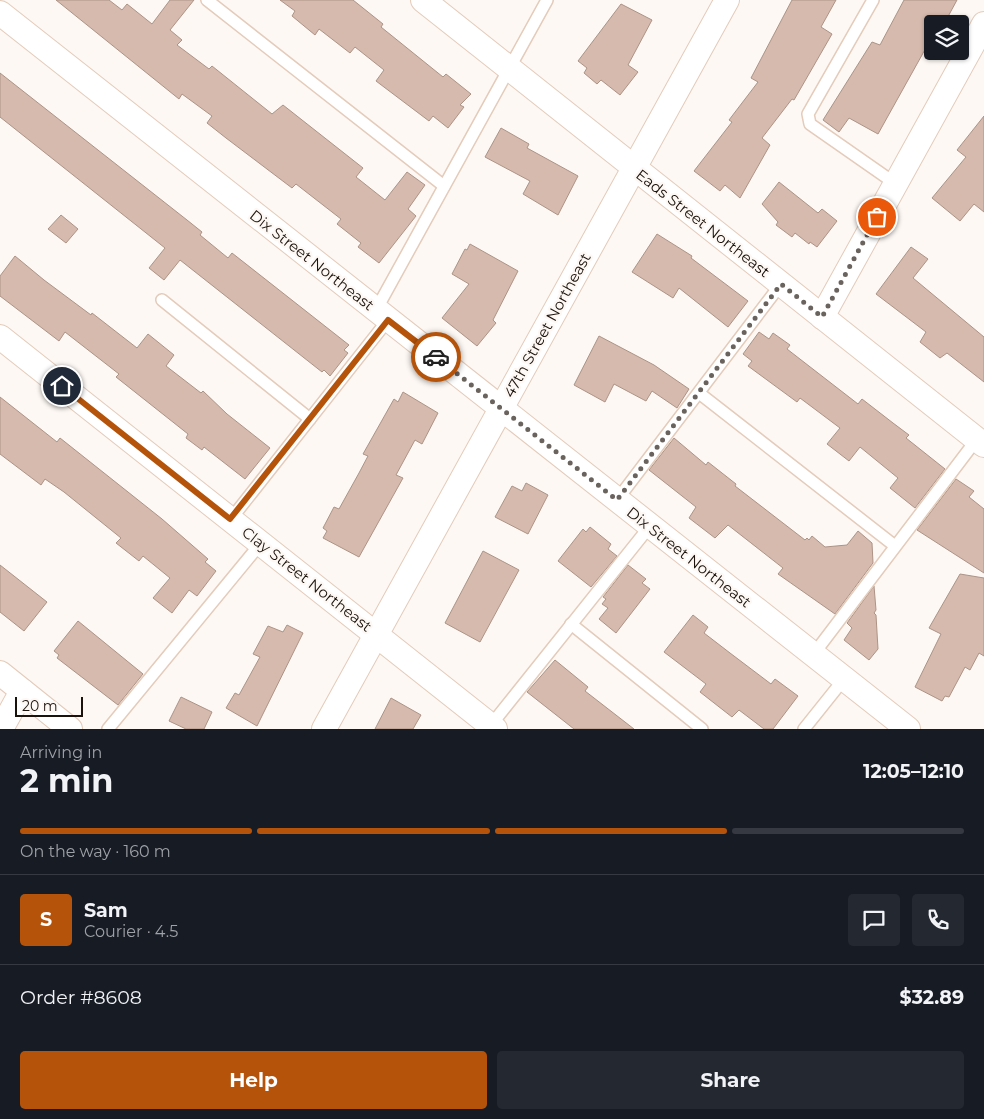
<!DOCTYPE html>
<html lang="en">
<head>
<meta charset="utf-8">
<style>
  :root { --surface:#171b24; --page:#242831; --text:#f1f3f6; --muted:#9ea1a6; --line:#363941; --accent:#b45309 }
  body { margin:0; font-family:Montserrat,sans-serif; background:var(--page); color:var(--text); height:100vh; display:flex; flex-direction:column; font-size:19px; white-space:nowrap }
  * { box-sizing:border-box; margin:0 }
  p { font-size:16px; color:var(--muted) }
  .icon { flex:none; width:28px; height:28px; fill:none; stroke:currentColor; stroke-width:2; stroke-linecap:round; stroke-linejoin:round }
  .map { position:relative; height:729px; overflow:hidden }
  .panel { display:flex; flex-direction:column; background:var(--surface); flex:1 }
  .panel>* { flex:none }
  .controls { position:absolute; left:924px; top:15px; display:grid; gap:10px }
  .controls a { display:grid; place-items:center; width:45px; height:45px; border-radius:5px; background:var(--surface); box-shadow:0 1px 4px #0004; font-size:25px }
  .scale { position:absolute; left:15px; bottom:12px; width:68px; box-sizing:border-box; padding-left:5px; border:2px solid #1b120c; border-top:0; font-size:14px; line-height:18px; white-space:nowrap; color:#1b120c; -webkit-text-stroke:4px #fdf8f4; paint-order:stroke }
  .pin { position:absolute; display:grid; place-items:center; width:42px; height:42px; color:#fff; margin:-21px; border:2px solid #fff; border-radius:50%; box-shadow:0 1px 5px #0007 }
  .courier { position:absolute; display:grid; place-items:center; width:50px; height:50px; margin:-25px; border:4px solid #b45309; border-radius:50%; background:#fff; color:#222; box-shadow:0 1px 6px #0007 }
  .overview em { font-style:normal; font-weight:700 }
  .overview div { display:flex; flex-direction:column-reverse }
  .overview { display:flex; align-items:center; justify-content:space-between; height:85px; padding:0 20px }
  h1 { font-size:32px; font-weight:700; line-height:38px }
  .bar { display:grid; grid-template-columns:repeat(4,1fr); gap:8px 5px; align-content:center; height:60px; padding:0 20px }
  .bar i { height:6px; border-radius:4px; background:var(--line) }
  .bar .selected { background:var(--accent) }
  .bar p { grid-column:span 4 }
  .line { display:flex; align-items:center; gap:12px; padding:0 20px; border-top:1px solid var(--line) }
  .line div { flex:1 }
  .round { display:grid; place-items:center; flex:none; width:52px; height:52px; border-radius:5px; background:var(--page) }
  .action { display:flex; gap:10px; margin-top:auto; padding:10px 20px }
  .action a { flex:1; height:58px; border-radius:5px; background:var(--accent); color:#fff; font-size:20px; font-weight:700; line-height:58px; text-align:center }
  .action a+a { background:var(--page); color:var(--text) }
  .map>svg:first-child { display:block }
  .building { fill:#d5baad; stroke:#ad9386 }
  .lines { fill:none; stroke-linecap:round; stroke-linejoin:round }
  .service-casing { stroke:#e4cbba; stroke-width:14 }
  .minor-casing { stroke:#e4cbba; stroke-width:26 }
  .service { stroke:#fff; stroke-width:11 }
  .minor { stroke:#fff; stroke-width:24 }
  .done { stroke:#6a625d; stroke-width:5; stroke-dasharray:0 9 }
  .route { stroke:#b45309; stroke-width:6 }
  .labels { text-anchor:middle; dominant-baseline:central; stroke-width:4.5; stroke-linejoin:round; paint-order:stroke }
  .street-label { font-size:15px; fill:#1b120c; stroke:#fdf8f4 }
</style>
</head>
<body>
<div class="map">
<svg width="984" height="729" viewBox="0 0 984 729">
  <rect width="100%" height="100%" fill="#fdf8f4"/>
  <g class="building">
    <path d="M56,0H109L122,10L127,4L152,24L170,0H194L170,30L182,40L177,45L209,69L212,66L272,114L283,105L363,168L356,177L385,200L407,172L425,185L408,209L416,216L379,263L358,247L361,243L337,224L341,219L296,184L292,188L226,138L207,123L212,116L182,94L179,99Z"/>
    <path d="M280,0H353L383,24L381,27L443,77L446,74L471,94L460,105L464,107L448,128L433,116L429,121L376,81L384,70L355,47L350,53L319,29L315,35L292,16L295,11Z"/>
    <path d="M792,0H836L821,27L832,34L794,100L792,99L762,138L770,145L740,198L725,185L720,191L694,171L732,122L729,120L758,82L751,78Z"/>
    <path d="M904,0H957L944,24H932V37L878,134L849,118L839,132L823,120L872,42L880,45Z"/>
    <path d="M621,4L652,20L628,65L638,72L620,95L601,80L597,84L584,73L587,68L578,61Z"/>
    <path d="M0,73L187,220L202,232L200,235L228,258L232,253L349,345L344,350L348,353L330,376L324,370L322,372L180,260L164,280L149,268L165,248L0,117Z"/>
    <path d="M984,116V212L974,204L960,221L932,198L966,157L957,150Z"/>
    <path d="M501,128L529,144L527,148L578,176L558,215L523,194L530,181L485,157Z"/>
    <path d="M779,182L818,213L822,209L837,221L817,247L810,242L809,244L795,233L792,237L776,225L778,222L762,204Z"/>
    <path d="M61,215L78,229L66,243L48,229Z"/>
    <path d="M657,234L692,256L691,258L748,301L728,327L679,288L673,298L632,272Z"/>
    <path d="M470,244L518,271L493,320L496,323L477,346L442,318L469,284L452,274L465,249L467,250Z"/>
    <path d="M911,247L928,259L913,278L984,337V382L947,353L940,358L920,342L926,332L876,294Z"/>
    <path d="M15,256L44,280L91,315L92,313L137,348L148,334L174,355L166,366L201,393L203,391L227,414L270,448L245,479L204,447L202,450L186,438L188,434L116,377L119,374L65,332L59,341L0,296V276Z"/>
    <path d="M759,332L769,339L773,333L790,345L787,349L858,404L862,399L893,423L909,435L906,438L945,469L915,508L890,488L898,478L860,447L849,461L827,444L840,428L800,398L797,402L748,366L752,361L743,354Z"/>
    <path d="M599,336L654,365L689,389L677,408L652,391L646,401L614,384L605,402L574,385Z"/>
    <path d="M403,392L438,413L422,444L415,440L396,475L403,478L359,557L323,538L327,531L323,528L334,507L339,509L359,473L368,456L363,454L394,399L398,402Z"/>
    <path d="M0,397L57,442L60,438L162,519L208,559L205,562L216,571L197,596L189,590L172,613L153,598L170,578L143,556L139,561L116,543L121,538L64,492L45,479L41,485L0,454Z"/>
    <path d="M674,438L706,465L708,462L736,484L735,486L805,540L807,538L809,540L812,536L825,547L847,545L858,531L872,543L873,563L835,614L778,574L783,568L728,525L715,538L689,518L696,507L649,470Z"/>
    <path d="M956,479L974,491L969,497L984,509V573L917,530Z"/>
    <path d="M526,483L548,495L528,534L495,517L512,486L522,491Z"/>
    <path d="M590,527L611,544L608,549L617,556L591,587L558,561L583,529L586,532Z"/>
    <path d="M483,551L519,570L480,642L445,623Z"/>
    <path d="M0,565L47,602L24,631L0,612Z"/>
    <path d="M628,565L646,579L642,583L650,589L616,633L599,619L608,608L602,604L606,599L603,597Z"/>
    <path d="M960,574L984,578V656L979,653L970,670L965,667L949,697L945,696L942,701L915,687L941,634L929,628Z"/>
    <path d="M874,586L876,610L874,613L876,615L878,649L869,660L844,640L852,628L847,623Z"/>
    <path d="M693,615L708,627L704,633L730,653L771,684L775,679L798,696L773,729H764L739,710L732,717L700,692L706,684L664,652Z"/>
    <path d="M78,621L143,674L118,705L57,658L59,655L54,651Z"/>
    <path d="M287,625L303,633L257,726L226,708L235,693L239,695L260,657L253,654L268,626L283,632Z"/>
    <path d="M555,660L588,687L585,691L634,729H574L527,692Z"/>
    <path d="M181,697L212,712L204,729H186L169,721Z"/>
    <path d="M391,698L421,715L413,729H375Z"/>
  </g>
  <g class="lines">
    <g class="service-casing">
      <g id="service">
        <path d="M207,0L444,186"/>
        <path d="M873,0L808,114L810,124L896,184"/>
        <path d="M162,300L310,419"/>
        <path d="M376,310L547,0"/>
        <path d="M699,393L895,546"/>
        <path d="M617,500L781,284"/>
        <path d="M231,519L388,320"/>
        <path d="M571,624L702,729"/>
        <path d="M813,655L977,439"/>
        <path d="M491,725L650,526"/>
        <path d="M108,729L261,543"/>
        <path d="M804,729L844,679"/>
      </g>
    </g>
    <g class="minor-casing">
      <g id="minor">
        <path d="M423,0L984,445"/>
        <path d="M0,13L908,729"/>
        <path d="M822,317L984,24"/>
        <path d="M0,337L495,729"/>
        <path d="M0,673L70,729"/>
        <path d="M1,729L22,691"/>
        <path d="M324,729L727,0"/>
      </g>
    </g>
    <use href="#service" class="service"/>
    <use href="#minor" class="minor"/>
  </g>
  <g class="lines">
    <path class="done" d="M436,357L617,500L781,284L822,317L877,217"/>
    <path class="route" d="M62,386L230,519L388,320L436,357"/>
  </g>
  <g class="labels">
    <g class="street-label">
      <text transform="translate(703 223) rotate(38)">Eads Street Northeast</text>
      <text transform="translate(312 260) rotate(38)">Dix Street Northeast</text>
      <text transform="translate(547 325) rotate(-61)">47th Street Northeast</text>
      <text transform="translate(689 557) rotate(38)">Dix Street Northeast</text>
      <text transform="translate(307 579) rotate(38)">Clay Street Northeast</text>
    </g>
  </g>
</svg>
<div class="controls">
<a><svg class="icon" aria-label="layers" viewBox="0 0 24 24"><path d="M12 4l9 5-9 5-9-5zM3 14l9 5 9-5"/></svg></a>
</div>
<div class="scale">20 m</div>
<div class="pin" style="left:877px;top:217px;background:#ea580c"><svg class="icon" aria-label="bag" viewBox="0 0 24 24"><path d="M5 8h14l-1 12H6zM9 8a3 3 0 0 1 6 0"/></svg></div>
<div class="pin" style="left:62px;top:386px;background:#1f2937"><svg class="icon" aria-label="home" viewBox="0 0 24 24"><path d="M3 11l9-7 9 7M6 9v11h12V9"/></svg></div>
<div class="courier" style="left:436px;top:357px"><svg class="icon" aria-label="car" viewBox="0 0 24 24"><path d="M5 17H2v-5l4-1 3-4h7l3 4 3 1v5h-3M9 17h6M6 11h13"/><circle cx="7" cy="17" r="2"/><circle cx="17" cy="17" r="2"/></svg></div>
</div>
<section class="panel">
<div class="overview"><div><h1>2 min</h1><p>Arriving in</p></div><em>12:05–12:10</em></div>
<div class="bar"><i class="selected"></i><i class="selected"></i><i class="selected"></i><i></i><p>On the way · 160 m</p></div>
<div class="line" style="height:90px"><b class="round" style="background:var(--accent);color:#fff">S</b><div><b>Sam</b><p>Courier · 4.5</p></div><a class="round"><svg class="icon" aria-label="chat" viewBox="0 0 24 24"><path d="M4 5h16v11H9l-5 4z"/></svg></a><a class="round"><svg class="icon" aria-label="phone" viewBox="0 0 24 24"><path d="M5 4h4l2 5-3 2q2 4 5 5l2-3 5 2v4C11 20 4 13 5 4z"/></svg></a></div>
<div class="line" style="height:65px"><div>Order #8608</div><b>$32.89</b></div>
<div class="action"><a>Help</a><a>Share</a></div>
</section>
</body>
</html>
